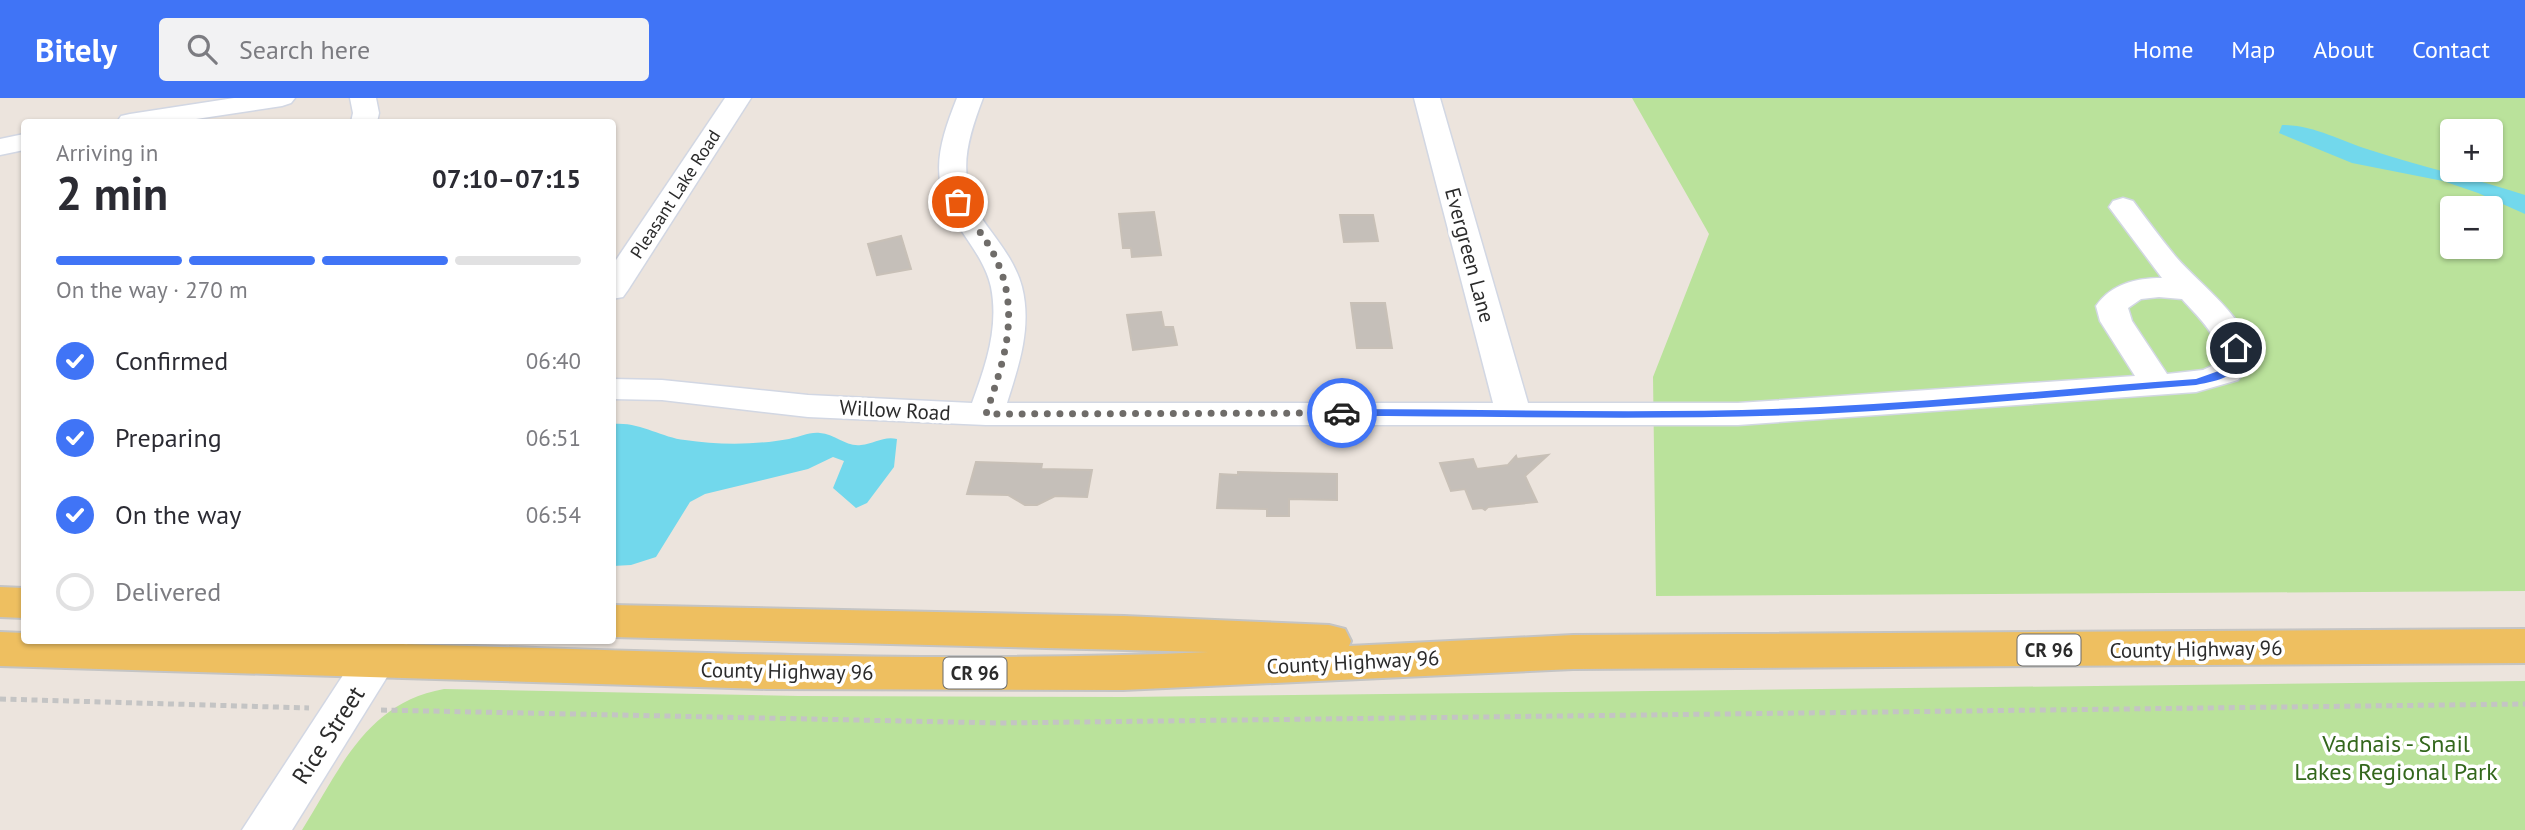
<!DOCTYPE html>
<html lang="en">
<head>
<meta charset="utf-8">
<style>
  :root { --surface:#fff; --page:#f2f2f3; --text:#2b2b33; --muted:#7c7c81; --line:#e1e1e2; --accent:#4074f6 }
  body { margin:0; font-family:"PT Sans",sans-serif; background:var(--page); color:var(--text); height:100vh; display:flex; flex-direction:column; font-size:26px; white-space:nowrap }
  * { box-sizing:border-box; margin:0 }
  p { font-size:23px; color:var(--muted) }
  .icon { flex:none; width:38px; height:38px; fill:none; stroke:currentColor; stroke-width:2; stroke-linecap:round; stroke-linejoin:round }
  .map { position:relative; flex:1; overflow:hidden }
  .side { position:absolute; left:21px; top:21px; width:595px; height:525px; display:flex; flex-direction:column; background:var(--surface); border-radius:7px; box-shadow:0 2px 5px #0004 }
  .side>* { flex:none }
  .tools { position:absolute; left:2440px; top:21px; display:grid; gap:14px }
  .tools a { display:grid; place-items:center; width:63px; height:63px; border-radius:7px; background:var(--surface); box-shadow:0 2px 5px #0004; font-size:35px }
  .pin { position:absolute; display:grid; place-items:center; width:60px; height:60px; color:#fff; margin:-30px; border:4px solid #fff; border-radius:50%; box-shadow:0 2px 7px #0007 }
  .courier { position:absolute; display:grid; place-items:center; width:70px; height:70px; margin:-35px; border:5px solid #4074f6; border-radius:50%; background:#fff; color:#222; box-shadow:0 2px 9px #0007 }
  .summary em { font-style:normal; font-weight:700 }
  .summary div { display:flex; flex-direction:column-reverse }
  .summary { display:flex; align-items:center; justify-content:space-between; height:119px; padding:0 35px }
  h1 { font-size:46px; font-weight:700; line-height:52px }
  .bar { display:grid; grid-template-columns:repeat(4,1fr); gap:10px 7px; align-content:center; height:84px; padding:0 35px }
  .bar i { height:9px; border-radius:5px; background:var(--line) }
  .bar .on { background:var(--accent) }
  .bar p { grid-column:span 4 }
  ol { padding:0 35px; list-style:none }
  li { display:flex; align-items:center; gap:21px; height:77px }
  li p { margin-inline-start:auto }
  li .icon { padding:7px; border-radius:50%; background:var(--accent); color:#fff; stroke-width:4 }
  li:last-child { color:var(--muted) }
  li i { width:38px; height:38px; border:4px solid var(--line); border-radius:50% }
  header { display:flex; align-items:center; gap:42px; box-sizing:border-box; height:98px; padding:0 35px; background:var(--accent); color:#fff }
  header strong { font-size:33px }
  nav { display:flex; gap:38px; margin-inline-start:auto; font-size:24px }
  .search { width:490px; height:63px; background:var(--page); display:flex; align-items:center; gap:18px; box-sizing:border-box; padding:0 24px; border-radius:7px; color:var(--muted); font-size:26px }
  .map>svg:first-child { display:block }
  .green { fill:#bae29b; fill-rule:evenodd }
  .water { fill:#72d8ec }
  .building { fill:#c5bfb9; stroke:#c8c0b7; stroke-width:2 }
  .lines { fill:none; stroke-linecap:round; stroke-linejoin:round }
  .minor-casing { stroke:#d2d7e3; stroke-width:3 }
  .major-casing { stroke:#c4c4c4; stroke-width:4 }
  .path { stroke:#c4c4c4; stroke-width:5; stroke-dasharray:6 4.5; stroke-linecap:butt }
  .minor { fill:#fff; fill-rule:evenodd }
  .major { fill:#eebf60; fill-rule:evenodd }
  .route { fill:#4074f6 }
  .done { stroke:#6f6c69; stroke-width:7; stroke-dasharray:0 12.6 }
  .labels { text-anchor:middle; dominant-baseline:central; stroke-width:7; stroke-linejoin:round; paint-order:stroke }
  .far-street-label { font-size:18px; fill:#2b2b2b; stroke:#fff }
  .shield { fill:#fff; stroke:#6b6b6b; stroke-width:2 }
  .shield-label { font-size:19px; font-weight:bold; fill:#2b2b2b }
  .street-label { font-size:21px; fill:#2b2b2b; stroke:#fff }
  .near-street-label { font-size:24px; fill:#2b2b2b; stroke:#fff }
  .near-park-label { font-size:24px; fill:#33671c; stroke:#fff }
</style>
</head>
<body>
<header>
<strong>Bitely</strong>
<div class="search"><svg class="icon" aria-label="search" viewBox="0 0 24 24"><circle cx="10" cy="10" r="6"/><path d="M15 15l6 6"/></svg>Search here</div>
<nav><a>Home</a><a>Map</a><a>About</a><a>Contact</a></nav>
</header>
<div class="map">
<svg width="2525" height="732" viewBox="0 0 2525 732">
  <rect width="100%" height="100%" fill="#ece4dd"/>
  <g class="green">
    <path d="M1632,0H2525V493L1656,498L1653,279L1709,136ZM2452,33H2490V72H2452ZM2452,110H2490V149H2452Z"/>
    <path d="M2525,583V732H302C340,671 366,605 444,591L798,598L1124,599Z"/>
  </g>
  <g class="water">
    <path d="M2282,27C2314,27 2340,43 2370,52C2421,69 2474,80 2525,97V116L2478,95L2443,83L2352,65L2279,35Z"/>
    <path d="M612,326C639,323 660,339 685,342C717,347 757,347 789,341C800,339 808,334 820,335C835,336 846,349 861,347C874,346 883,338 897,341L894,369L867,405L856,410L833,390L844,363L833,359L808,371L705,396L690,404L656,459L631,467L613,468Z"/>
  </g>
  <g class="building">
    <path d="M1154,114L1161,157L1132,159L1131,150H1123L1119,116Z"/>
    <path d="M1340,117H1373L1378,143L1344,144Z"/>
    <path d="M901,138L911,171L877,177L868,146Z"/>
    <path d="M1351,205H1385L1392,250H1357Z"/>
    <path d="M1161,214L1164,229H1173L1177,247L1133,252L1127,217Z"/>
    <path d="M1548,357L1525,378L1537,404L1488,409L1485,412L1482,410L1473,411L1465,391L1451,393L1440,365L1473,361L1477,371L1508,367L1516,358L1517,361Z"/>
    <path d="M976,364L1042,366L1041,371L1092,372L1087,399L1055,398L1037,407H1025L1008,397L967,396Z"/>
    <path d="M1238,374L1337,376V402L1289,401V418H1267V411L1217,410L1220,376L1238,377Z"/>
  </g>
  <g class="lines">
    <g class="minor-casing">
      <g id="minor">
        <path d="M234,0H295L291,5L282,8L176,24H117L121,18L130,16Z"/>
        <path d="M350,0H376L379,15L377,24H351L353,15Z"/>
        <path d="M725,0H751L628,192L623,199L612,201V168Z"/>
        <path d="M957,0H983C965,47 955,84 987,128C1001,147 1016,166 1022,189C1032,229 1019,267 1007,305H1493L1414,0H1440L1528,305H1738L2135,278L2100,223L2096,208C2111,186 2136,180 2162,180L2109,109L2113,103L2123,100L2133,103C2147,122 2161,141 2176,159C2202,189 2247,219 2253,261L2238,282L2196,294L1738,327H986L808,319L662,302L612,301V281L662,282L808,297L972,305C986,267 999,229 991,189C986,167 973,150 961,132C928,85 937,50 957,0ZM2159,199L2182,201C2197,218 2223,240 2218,265L2203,272L2167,276L2132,223L2128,210L2141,201Z"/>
        <path d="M24,36V52L0,57V41Z"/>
        <path d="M366,542H410L292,732H242Z"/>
      </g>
    </g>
    <g class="major-casing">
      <g id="major">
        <path d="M0,489L24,490V520L0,519Z"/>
        <path d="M612,507L1124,518L1329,527L1345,531L1351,543L1349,548L1573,537L2525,531V565L1573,571L1123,592L767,591L0,568V534L24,535V542C110,542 195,541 280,543C589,549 899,568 1208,554L612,539Z"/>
      </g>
    </g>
    <g class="path">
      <path d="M0,601L309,610"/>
      <path d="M381,612L999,625L2525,606"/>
    </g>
    <use href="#minor" class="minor"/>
    <use href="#major" class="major"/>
  </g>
  <path class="route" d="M2236,247L2241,250C2241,280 2220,282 2196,287C2071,297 1945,310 1820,316C1661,323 1501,318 1342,318L1336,315L1342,311C1501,311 1661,317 1820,309C1945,303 2071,290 2196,281L2227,270L2231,262V250Z"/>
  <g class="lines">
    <path class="done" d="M958,104C971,123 988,142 997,163C1021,217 1003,265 986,316L1342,315"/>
  </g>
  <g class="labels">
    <g class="far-street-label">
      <text transform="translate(675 96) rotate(-57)">Pleasant Lake Road</text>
    </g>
    <g class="shield">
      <rect x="2017.5" y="536.5" width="63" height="31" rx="5"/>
      <rect x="943.5" y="559.5" width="63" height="31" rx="5"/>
    </g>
    <g class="shield-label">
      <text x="2049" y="552">CR 96</text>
      <text x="975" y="575">CR 96</text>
    </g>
    <g class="street-label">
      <text transform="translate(1470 157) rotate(75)">Evergreen Lane</text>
      <text transform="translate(895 312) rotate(3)">Willow Road</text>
      <text transform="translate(2196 551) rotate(-1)">County Highway 96</text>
      <text transform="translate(1353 564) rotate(-3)">County Highway 96</text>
      <text transform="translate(787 573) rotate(1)">County Highway 96</text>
    </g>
    <g class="near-street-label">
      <text transform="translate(328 637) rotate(-57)">Rice Street</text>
    </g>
    <g class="near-park-label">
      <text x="2396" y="645">Vadnais - Snail<tspan x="2396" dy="28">Lakes Regional Park</tspan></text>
    </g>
  </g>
</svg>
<div class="tools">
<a>+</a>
<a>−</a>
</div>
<div class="pin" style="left:958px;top:104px;background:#ea580c"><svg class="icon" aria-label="bag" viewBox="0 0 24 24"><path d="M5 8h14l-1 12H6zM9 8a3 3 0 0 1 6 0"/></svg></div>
<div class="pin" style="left:2236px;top:250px;background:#1f2937"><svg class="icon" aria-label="home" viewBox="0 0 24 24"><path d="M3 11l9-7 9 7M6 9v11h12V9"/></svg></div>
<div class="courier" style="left:1342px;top:315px"><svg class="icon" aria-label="car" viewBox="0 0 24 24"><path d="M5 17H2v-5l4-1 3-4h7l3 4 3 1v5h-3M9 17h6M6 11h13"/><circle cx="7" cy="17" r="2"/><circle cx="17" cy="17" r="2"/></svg></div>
<section class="side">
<div class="summary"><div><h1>2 min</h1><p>Arriving in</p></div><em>07:10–07:15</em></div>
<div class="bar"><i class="on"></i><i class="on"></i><i class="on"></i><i></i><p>On the way · 270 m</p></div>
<ol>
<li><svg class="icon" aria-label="check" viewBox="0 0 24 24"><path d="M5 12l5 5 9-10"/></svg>Confirmed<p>06:40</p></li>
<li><svg class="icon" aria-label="check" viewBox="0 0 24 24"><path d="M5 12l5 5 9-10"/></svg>Preparing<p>06:51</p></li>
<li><svg class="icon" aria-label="check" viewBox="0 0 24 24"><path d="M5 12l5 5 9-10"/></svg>On the way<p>06:54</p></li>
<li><i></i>Delivered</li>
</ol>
</section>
</div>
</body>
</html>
